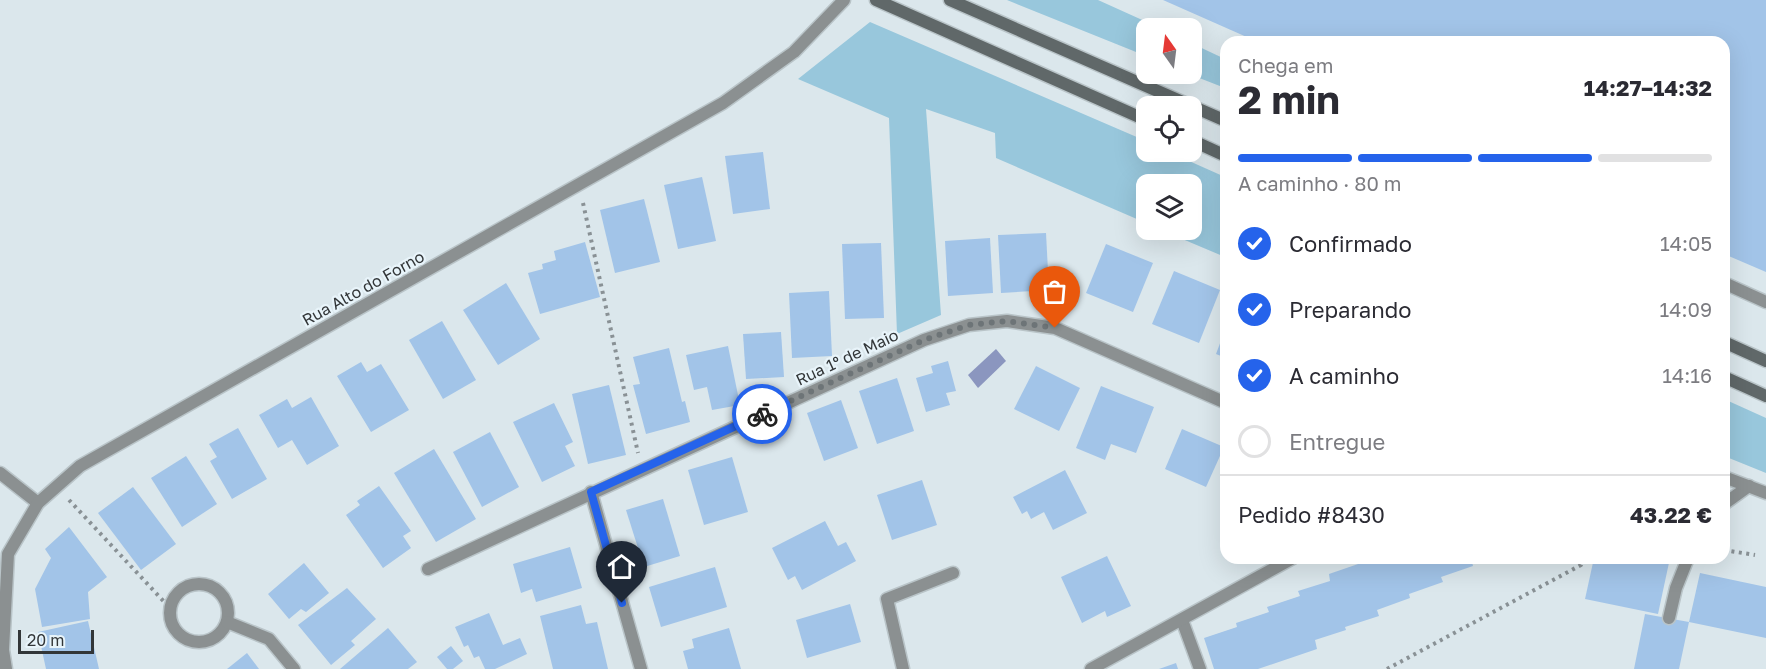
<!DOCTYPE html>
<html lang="pt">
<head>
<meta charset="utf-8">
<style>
  :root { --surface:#fff; --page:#f2f2f3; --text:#2b2b33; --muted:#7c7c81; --line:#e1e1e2; --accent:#2563eb }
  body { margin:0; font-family:"Golos Text",sans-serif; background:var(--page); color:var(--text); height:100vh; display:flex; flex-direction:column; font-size:22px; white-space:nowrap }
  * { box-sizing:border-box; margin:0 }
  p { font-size:20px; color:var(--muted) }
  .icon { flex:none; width:33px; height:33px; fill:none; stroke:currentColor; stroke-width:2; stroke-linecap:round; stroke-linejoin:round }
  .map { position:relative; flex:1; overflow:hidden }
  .panel { position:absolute; left:1220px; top:36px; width:510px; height:528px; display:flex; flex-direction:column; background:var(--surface); border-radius:18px; box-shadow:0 6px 24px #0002 }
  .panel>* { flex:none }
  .needle { width:39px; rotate:346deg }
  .buttons { position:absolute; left:1136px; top:18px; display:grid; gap:12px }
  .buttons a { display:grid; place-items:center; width:66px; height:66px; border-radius:12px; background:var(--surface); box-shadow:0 6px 24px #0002; font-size:30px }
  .scale { position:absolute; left:18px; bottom:15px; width:76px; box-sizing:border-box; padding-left:6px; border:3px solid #323638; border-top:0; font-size:16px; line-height:21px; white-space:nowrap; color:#323638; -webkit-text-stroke:4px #e8f4fa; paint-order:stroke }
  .pin { position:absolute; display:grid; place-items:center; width:51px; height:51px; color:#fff; margin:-62px -26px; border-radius:50% 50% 50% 0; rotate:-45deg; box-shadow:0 0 6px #0007 }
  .pin .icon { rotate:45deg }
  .courier { position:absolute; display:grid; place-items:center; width:60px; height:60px; margin:-30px; border:4px solid #2563eb; border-radius:50%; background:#fff; color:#222; box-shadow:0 2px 8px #0007 }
  .head em { font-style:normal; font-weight:700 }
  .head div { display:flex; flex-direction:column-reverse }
  .head { display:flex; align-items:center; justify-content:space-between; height:102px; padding:0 18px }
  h1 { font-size:39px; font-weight:700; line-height:45px }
  .bar { display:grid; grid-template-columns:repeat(4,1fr); gap:9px 6px; align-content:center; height:72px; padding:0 18px }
  .bar i { height:8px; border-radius:4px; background:var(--line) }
  .bar .active { background:var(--accent) }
  .bar p { grid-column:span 4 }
  .line { display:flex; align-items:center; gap:15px; padding:0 18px; border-top:2px solid var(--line) }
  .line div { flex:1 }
  ol { padding:0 18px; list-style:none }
  li { display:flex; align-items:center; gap:18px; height:66px }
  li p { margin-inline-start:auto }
  li .icon { padding:6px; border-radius:50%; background:var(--accent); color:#fff; stroke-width:4 }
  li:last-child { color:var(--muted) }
  li i { width:33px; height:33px; border:3px solid var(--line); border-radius:50% }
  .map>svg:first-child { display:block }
  .green { fill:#98c7dc }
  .water { fill:#8b96bf }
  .building { fill:#a2c4e8 }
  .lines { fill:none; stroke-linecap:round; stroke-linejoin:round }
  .service-casing { stroke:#b9c4c8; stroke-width:15 }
  .minor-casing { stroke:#b9c4c8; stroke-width:15 }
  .secondary-casing { stroke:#b9c4c8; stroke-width:15 }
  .path { stroke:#899195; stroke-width:4; stroke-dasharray:3 4.5; stroke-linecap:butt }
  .service { stroke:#8b9091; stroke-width:12 }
  .minor { stroke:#8b9091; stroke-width:12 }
  .secondary { stroke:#606869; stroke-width:12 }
  .done { stroke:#6d7477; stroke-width:6; stroke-dasharray:0 10.8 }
  .route { stroke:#2563eb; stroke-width:8 }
  .labels { text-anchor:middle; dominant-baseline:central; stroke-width:4.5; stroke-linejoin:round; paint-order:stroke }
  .street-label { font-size:16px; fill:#323638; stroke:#e8f4fa }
</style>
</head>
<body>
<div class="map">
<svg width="1766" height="669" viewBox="0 0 1766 669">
  <rect width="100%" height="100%" fill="#dbe7ec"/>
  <g class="green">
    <path d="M1007,0H1098L1160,28H1146V56Z"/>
    <path d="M870,22L1146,141V152H1169L1225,177V257L1161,230H1191V184H1146V223L996,158L995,133L926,109L941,315L897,334L889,118L798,79Z"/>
    <path d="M1191,43L1225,59V88L1189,74H1191Z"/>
    <path d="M1724,399L1766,418V473L1724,456Z"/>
  </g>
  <path class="water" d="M996,349L1006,361L978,388L968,375Z"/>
  <g class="building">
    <path d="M1163,0H1766V272L1724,254V42H1258Z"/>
    <path d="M763,152L770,209L733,214L725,156Z"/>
    <path d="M702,177L716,241L678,249L664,185Z"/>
    <path d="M644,199L660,262L615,273L600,210Z"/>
    <path d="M1046,233L1049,290L1001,293L998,235Z"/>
    <path d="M990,238L993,293L948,296L945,241Z"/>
    <path d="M585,242L600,297L540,314L528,273L543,269L542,264L556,260L554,251Z"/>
    <path d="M881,243L884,318L845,319L842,244Z"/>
    <path d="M1106,244L1153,263L1133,312L1086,293Z"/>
    <path d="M1174,271L1220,290L1199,343L1152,324Z"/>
    <path d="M506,283L540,339L498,365L463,310Z"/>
    <path d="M829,291L832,356L792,358L789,293Z"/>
    <path d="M442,321L476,380L443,399L409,340Z"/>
    <path d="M1225,330H1226V358L1216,354Z"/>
    <path d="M781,332L784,377L746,379L743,334Z"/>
    <path d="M728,346L740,405L712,410L707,387L694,390L686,355Z"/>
    <path d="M669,348L682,402L685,401L690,422L646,434L633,385L640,384L633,357Z"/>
    <path d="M948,361L956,391L946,393L950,405L926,412L916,378L933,373L931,366Z"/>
    <path d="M361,362L367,372L381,364L409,410L371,432L337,376Z"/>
    <path d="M1036,366L1080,388L1059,431L1014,409Z"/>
    <path d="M897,378L914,431L877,444L859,391Z"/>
    <path d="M609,385L626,455L588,464L572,394Z"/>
    <path d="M1101,386L1154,407L1136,453L1111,444L1105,460L1076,448Z"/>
    <path d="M311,397L339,446L307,465L292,440L278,448L259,415L287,399L292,408Z"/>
    <path d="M841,400L858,448L824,461L807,413Z"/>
    <path d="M554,403L573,442L565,446L575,466L542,482L513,422Z"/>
    <path d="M238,428L267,479L232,499L210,461L217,457L209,444Z"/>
    <path d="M1182,429L1224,447L1206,487L1165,469Z"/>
    <path d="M490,432L519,487L482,507L453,452Z"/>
    <path d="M434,449L476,519L436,542L394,473Z"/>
    <path d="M186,456L217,504L182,527L151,478Z"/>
    <path d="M732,457L748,512L704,525L688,470Z"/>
    <path d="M1065,470L1087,513L1053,530L1044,512L1031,519L1027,511L1022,514L1013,497Z"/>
    <path d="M922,480L937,525L892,540L877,495Z"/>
    <path d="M379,486L411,531L403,536L411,548L383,568L346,515L360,505L357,501Z"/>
    <path d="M133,487L176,544L141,570L98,513Z"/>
    <path d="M663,499L680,556L644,567L626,510Z"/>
    <path d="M825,521L838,546L846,542L856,561L802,590L795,576L788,580L772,548Z"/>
    <path d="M69,527L107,577L88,592L90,619L42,627L35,589L51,558L45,549Z"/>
    <path d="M570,547L582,588L536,602L532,589L521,593L513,564Z"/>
    <path d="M1107,556L1131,606L1107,617L1105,611L1082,623L1061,577Z"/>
    <path d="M1359,558H1471L1473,566L1441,577L1443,582L1409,594L1410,598L1377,610L1379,616L1345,627L1346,630L1315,640L1317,649L1258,669H1214L1204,638L1237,627L1236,623L1269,612L1267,607L1300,596L1298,591L1330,581L1329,574L1361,563Z"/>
    <path d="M1594,558H1670L1658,614L1585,599Z"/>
    <path d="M304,563L329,593L306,612L301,609L289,619L268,594Z"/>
    <path d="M715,567L727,607L661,627L649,587Z"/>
    <path d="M1700,573L1766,587V638L1689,622L1679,669H1634L1645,614L1689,622Z"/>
    <path d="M347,588L376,619L351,641L355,645L331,665L298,625Z"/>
    <path d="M850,604L861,642L807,658L796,620Z"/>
    <path d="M581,605L586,624L597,622L608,669H553L540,616Z"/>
    <path d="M489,613L503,645L520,638L527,654L495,669H485L479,656L474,658L468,645L464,647L455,627Z"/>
    <path d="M88,621L99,669H46L38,632Z"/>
    <path d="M388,628L417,662L408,669H340Z"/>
    <path d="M729,628L741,669H688L683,651L694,648L692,639Z"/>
    <path d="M451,646L463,661L453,669H447L437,657Z"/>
    <path d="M247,653L259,669H227Z"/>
    <path d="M1176,663L1178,669H1159Z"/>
  </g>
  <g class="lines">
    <g class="service-casing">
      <g id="service">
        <path d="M1724,283L1766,302"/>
        <path d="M1724,504L1749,486"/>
        <path d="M1669,618L1676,588L1688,558"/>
      </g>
    </g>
    <g class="minor-casing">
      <g id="minor">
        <path d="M0,473L38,503"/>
        <path d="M1724,477L1766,493"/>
        <path d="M591,492L641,669"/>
        <path d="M428,569L924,340L969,325L1007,321L1055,328L1226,403"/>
        <circle cx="199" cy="613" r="29"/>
        <path d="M1182,620L1200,669"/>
        <path d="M227,622L269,639L294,669"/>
        <path d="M6,669L3,650L8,554L38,503L80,466L723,103L794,52L844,0"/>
        <path d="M903,669L887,599L953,573"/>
        <path d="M1091,669L1293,558"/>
      </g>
    </g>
    <g class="secondary-casing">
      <g id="secondary">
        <path d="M876,0L1146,120"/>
        <path d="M950,0L1226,121"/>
        <path d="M1191,140L1226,156"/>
        <path d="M1724,342L1766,361"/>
        <path d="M1724,377L1766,396"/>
      </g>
    </g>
    <g class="path">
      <path d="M583,203L638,453"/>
      <path d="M69,500L169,607"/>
      <path d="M1724,550L1755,555"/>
      <path d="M1387,669L1581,565L1583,558"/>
    </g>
    <use href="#service" class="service"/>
    <use href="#minor" class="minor"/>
    <use href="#secondary" class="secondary"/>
  </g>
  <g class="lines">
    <path class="done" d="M762,414L924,340L969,325L1007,321L1055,328"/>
    <path class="route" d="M622,603L591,492L762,414"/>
  </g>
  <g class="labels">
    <g class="street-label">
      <text transform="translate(363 288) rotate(-29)">Rua Alto do Forno</text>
      <text transform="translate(847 357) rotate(-25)">Rua 1º de Maio</text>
    </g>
  </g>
</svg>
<div class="buttons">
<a><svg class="needle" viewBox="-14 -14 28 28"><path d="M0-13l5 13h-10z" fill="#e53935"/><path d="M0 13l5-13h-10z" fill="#7c7c81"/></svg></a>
<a><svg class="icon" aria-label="locate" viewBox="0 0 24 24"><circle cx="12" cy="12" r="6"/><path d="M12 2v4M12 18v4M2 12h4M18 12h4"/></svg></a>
<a><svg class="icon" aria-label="layers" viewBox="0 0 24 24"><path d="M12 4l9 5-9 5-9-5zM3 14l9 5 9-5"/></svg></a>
</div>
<div class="scale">20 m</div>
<div class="pin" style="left:1055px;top:328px;background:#ea580c"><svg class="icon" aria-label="bag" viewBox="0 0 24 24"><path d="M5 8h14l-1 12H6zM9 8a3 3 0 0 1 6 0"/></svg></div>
<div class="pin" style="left:622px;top:603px;background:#1f2937"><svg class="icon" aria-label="home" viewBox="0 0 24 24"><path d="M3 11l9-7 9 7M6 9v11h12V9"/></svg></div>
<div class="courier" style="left:762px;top:414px"><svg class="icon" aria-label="bike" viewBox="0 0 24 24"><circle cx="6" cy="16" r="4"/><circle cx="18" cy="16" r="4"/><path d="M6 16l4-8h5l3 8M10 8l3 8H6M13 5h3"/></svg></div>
<section class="panel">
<div class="head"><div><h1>2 min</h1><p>Chega em</p></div><em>14:27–14:32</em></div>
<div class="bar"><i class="active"></i><i class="active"></i><i class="active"></i><i></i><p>A caminho · 80 m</p></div>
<ol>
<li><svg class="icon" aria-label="check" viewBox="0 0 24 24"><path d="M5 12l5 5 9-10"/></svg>Confirmado<p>14:05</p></li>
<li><svg class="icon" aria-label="check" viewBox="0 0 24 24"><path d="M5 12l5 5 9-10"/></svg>Preparando<p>14:09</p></li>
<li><svg class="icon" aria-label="check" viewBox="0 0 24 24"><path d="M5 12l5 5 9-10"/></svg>A caminho<p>14:16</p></li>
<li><i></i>Entregue</li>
</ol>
<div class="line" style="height:78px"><div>Pedido #8430</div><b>43.22 €</b></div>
</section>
</div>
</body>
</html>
